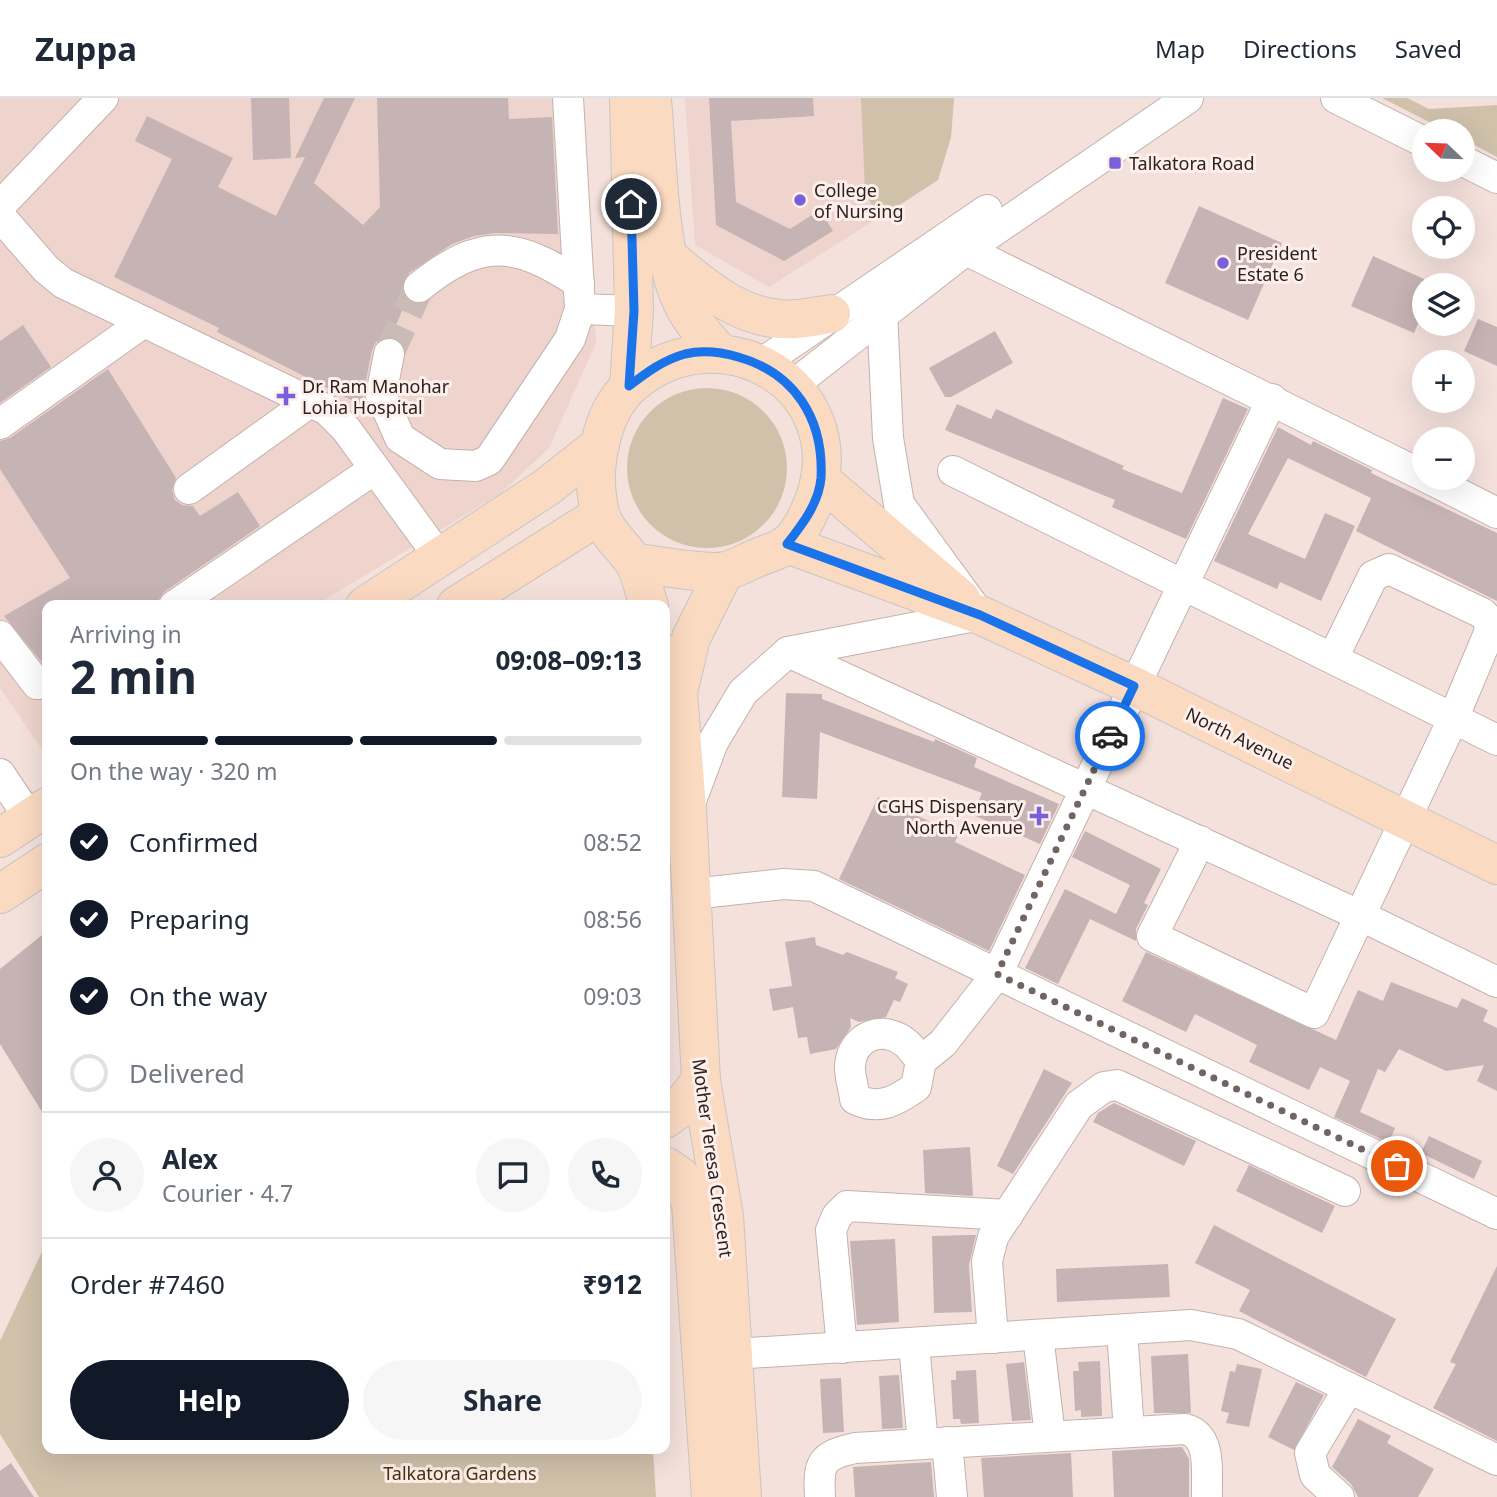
<!DOCTYPE html>
<html lang="en">
<head>
<meta charset="utf-8">
<style>
  :root { --surface:#fff; --page:#f6f6f7; --text:#1f2937; --muted:#747a83; --line:#e0e1e3; --accent:#111827 }
  body { margin:0; font-family:"Noto Sans",sans-serif; background:var(--page); color:var(--text); height:100vh; display:flex; flex-direction:column; font-size:26px; white-space:nowrap }
  * { box-sizing:border-box; margin:0 }
  p { font-size:23px; color:var(--muted) }
  .icon { flex:none; width:38px; height:38px; fill:none; stroke:currentColor; stroke-width:2; stroke-linecap:round; stroke-linejoin:round }
  .map { position:relative; flex:1; overflow:hidden }
  .sheet { position:absolute; left:42px; top:502px; width:628px; height:854px; display:flex; flex-direction:column; background:var(--surface); border-radius:14px; box-shadow:0 7px 28px #0002 }
  .sheet>* { flex:none }
  .needle { width:46px; rotate:293deg }
  .fabs { position:absolute; left:1412px; top:21px; display:grid; gap:14px }
  .fabs a { display:grid; place-items:center; width:63px; height:63px; border-radius:50%; background:var(--surface); box-shadow:0 7px 28px #0002; font-size:35px }
  .pin { position:absolute; display:grid; place-items:center; width:60px; height:60px; color:#fff; margin:-30px; border:4px solid #fff; border-radius:50%; box-shadow:0 2px 7px #0007 }
  .courier { position:absolute; display:grid; place-items:center; width:70px; height:70px; margin:-35px; border:5px solid #1a73e8; border-radius:50%; background:#fff; color:#222; box-shadow:0 2px 9px #0007 }
  .overview em { font-style:normal; font-weight:700 }
  .overview div { display:flex; flex-direction:column-reverse }
  .overview { display:flex; align-items:center; justify-content:space-between; height:119px; padding:0 28px }
  h1 { font-size:46px; font-weight:700; line-height:52px }
  .bar { display:grid; grid-template-columns:repeat(4,1fr); gap:10px 7px; align-content:center; height:84px; padding:0 28px }
  .bar i { height:9px; border-radius:5px; background:var(--line) }
  .bar .active { background:var(--accent) }
  .bar p { grid-column:span 4 }
  .line { display:flex; align-items:center; gap:18px; padding:0 28px; border-top:2px solid var(--line) }
  .line div { flex:1 }
  .round { display:grid; place-items:center; flex:none; width:74px; height:74px; border-radius:37px; background:var(--page) }
  ol { padding:0 28px; list-style:none }
  li { display:flex; align-items:center; gap:21px; height:77px }
  li p { margin-inline-start:auto }
  li .icon { padding:7px; border-radius:50%; background:var(--accent); color:#fff; stroke-width:4 }
  li:last-child { color:var(--muted) }
  li i { width:38px; height:38px; border:4px solid var(--line); border-radius:50% }
  .action { display:flex; gap:14px; margin-top:auto; padding:14px 28px }
  .action a { flex:1; height:80px; border-radius:42px; background:var(--accent); color:#fff; font-size:28px; font-weight:700; line-height:80px; text-align:center }
  .action a+a { background:var(--page); color:var(--text) }
  header { display:flex; align-items:center; gap:42px; box-sizing:border-box; height:98px; padding:0 35px; background:var(--surface); border-bottom:2px solid var(--line) }
  header strong { font-size:33px }
  nav { display:flex; gap:38px; margin-inline-start:auto; font-size:24px }
  .map>svg:first-child { display:block }
  .built { fill:#efd4cd }
  .green { fill:#d0c1ab }
  .building { fill:#c6b3b4 }
  .lines { fill:none; stroke-linecap:round; stroke-linejoin:round }
  .minor-tunnel { stroke:#cbbbb6; stroke-width:30; stroke-dasharray:30 15; stroke-linecap:butt }
  .minor-casing { stroke:#c3b2ad; stroke-width:32 }
  .major-casing { stroke:#c7c6c5; stroke-width:40 }
  .minor { stroke:#fff; stroke-width:30 }
  .major { stroke:#fbdac2; stroke-width:38 }
  .done { stroke:#706562; stroke-width:7; stroke-dasharray:0 12.6 }
  .route { stroke:#1a73e8; stroke-width:9 }
  .poi-dot { fill:#795fd9; stroke:#feefeb; stroke-width:2.5 }
  .labels { text-anchor:middle; dominant-baseline:central; stroke-width:6; stroke-linejoin:round; paint-order:stroke }
  .poi-label { font-size:18px; fill:#292220; stroke:#feefeb; text-anchor:start }
  .street-label { font-size:18px; fill:#292220; stroke:#feefeb }
  .park-label { font-size:18px; fill:#47320e; stroke:#feefeb }
</style>
</head>
<body>
<header>
<strong>Zuppa</strong>
<nav><a>Map</a><a>Directions</a><a>Saved</a></nav>
</header>
<div class="map">
<svg width="1497" height="1399" viewBox="0 0 1497 1399">
  <rect width="100%" height="100%" fill="#f4e1dc"/>
  <g class="built">
    <path d="M0,0H581L596,245L549,350L501,395L316,507L47,508V659L0,590Z"/>
    <path d="M685,0H954L951,39L938,82L769,189L695,147Z"/>
  </g>
  <g class="green">
    <path d="M861,0H954L951,39L938,82L878,121L865,92Z"/>
    <path d="M1382,0H1407L1429,11L1497,7V59L1463,41V33H1447Z"/>
    <circle cx="707" cy="370" r="80"/>
    <path d="M47,1143V1351H653L656,1399H39L0,1336V1243Z"/>
  </g>
  <g class="building">
    <path d="M251,0H289L291,60L253,62Z"/>
    <path d="M324,0H355L314,85L363,127L380,109L377,0H508L509,21L552,19L558,136L496,135L474,138L452,146L409,175L402,190L407,201L391,239L376,244L372,252L361,307L217,234L219,230L114,179L172,61L135,43L147,18L233,60L218,89L276,118L305,59L295,60Z"/>
    <path d="M709,0H813L814,18L731,23L736,104L790,131L820,112L833,133L784,163L716,127Z"/>
    <path d="M1199,108L1282,145L1248,222L1165,185Z"/>
    <path d="M1373,158L1424,181V211L1414,235L1351,208Z"/>
    <path d="M1478,221L1497,229V268L1464,253Z"/>
    <path d="M23,227L51,269L0,305V243Z"/>
    <path d="M995,233L1013,265L951,299H945L929,270Z"/>
    <path d="M108,271L176,380L172,392L175,402L182,407L193,408L200,418L238,394L260,428L164,494L154,508H47L45,568L4,518L70,480L0,371V343L10,340Z"/>
    <path d="M1223,300L1248,311L1186,441L1112,409L1115,402L945,332L957,306L991,321L996,311L1124,368L1122,371L1182,395Z"/>
    <path d="M1278,329L1311,347L1313,343L1372,372L1371,375L1497,435V503L1356,433L1371,400L1288,360L1248,436L1305,461L1325,415L1355,428L1321,503L1280,484L1277,491L1214,463Z"/>
    <path d="M786,595L822,596V601L934,644L935,641L977,660L974,669L1059,706L1040,746L973,717L982,695L820,634L817,701L782,699Z"/>
    <path d="M878,699L958,737L955,744L1025,777L989,853L839,781Z"/>
    <path d="M1085,733L1161,771L1144,805L1148,807L1136,831V843L1090,821L1058,886L1025,870L1065,791L1116,816L1130,787L1072,759Z"/>
    <path d="M47,833V1022L0,946V871Z"/>
    <path d="M815,839L816,847L843,857L847,854L898,874L895,880L908,886L900,904L894,902L886,919L859,924L850,920L851,929L836,951L810,956L807,939L798,940L793,909L773,913L769,891L792,888L785,844Z"/>
    <path d="M1146,854L1336,942L1358,892L1383,903L1391,884L1457,910L1462,900L1488,912L1483,923L1497,930V993L1477,983L1484,967L1446,973L1399,951L1385,974L1378,971L1360,1014L1395,1030L1389,1045L1334,1019L1350,983L1320,969L1309,992L1249,964L1257,947L1195,916L1186,934L1122,903Z"/>
    <path d="M1044,971L1072,985L1013,1076L997,1068Z"/>
    <path d="M1114,1005L1196,1043L1184,1068L1093,1024L1098,1015Z"/>
    <path d="M1429,1038L1482,1063L1474,1081L1421,1055Z"/>
    <path d="M970,1049L973,1098L925,1095L923,1052Z"/>
    <path d="M1249,1067L1335,1108L1322,1135L1236,1093Z"/>
    <path d="M1214,1127L1396,1221L1366,1279L1239,1213L1250,1192L1195,1165Z"/>
    <path d="M969,1137H976L969,1167L972,1214L934,1215L932,1138Z"/>
    <path d="M895,1141L899,1224L857,1227L850,1143Z"/>
    <path d="M1168,1166L1170,1199L1057,1204L1056,1171Z"/>
    <path d="M1497,1168V1343L1433,1310L1456,1266L1450,1264Z"/>
    <path d="M1188,1256L1191,1315H1154L1151,1258Z"/>
    <path d="M1100,1263L1102,1318L1081,1319V1312L1075,1313L1073,1273H1079L1078,1264Z"/>
    <path d="M1024,1264L1031,1322L1012,1323L1006,1266Z"/>
    <path d="M1237,1266L1262,1271L1249,1329L1226,1325L1229,1315L1221,1313L1230,1273L1235,1274Z"/>
    <path d="M976,1272L979,1325L961,1326L960,1321H953L951,1282H956V1273Z"/>
    <path d="M899,1277L903,1330L882,1331L879,1278Z"/>
    <path d="M841,1280L844,1334L823,1335L820,1281Z"/>
    <path d="M1296,1284L1324,1297L1294,1352L1268,1339Z"/>
    <path d="M1358,1321L1391,1338L1387,1345L1434,1371L1418,1399H1358L1351,1386L1332,1369Z"/>
    <path d="M1182,1349L1189,1361V1399H1114L1112,1353Z"/>
    <path d="M1071,1355L1073,1399H984L981,1360Z"/>
    <path d="M931,1364L934,1399H855L853,1369Z"/>
    <path d="M11,1365L34,1399H0V1373Z"/>
  </g>
  <g class="lines">
    <path class="minor-tunnel" d="M389,256L419,189"/>
    <g class="minor-casing">
      <g id="minor">
        <path d="M1336,0L1424,44"/>
        <path d="M1463,63L1497,80"/>
        <path d="M0,108L103,0"/>
        <path d="M0,118L46,171L63,185L327,312L346,331L440,460"/>
        <path d="M966,152L1424,378"/>
        <path d="M419,189C480,140 514,142 579,185"/>
        <path d="M580,211L634,213"/>
        <path d="M389,256L381,297L400,340L440,366L476,368L489,362L570,241L580,211L568,0"/>
        <path d="M762,265L987,112"/>
        <path d="M792,288L966,152L1188,0"/>
        <path d="M0,326L144,224"/>
        <path d="M953,373L1497,642"/>
        <path d="M1428,380L1497,415"/>
        <path d="M189,391L310,304"/>
        <path d="M174,508L373,372"/>
        <path d="M0,538L37,586L47,585"/>
        <path d="M788,554L1359,817L1497,884"/>
        <path d="M0,676L30,721"/>
        <path d="M689,708L713,644L743,594L788,554L980,517L899,406L888,340L882,214"/>
        <path d="M1200,743L1152,838L1314,915L1453,621L1489,535L1490,523L1482,515L1389,471L1373,478L1333,560"/>
        <path d="M692,796L784,786L814,788L1497,1116"/>
        <path d="M921,963C917,958 912,951 907,946C884,926 853,937 850,967C849,977 854,990 855,1001C878,1013 896,1003 916,989L921,963L943,945L997,876L1272,301"/>
        <path d="M1122,1232L1129,1334"/>
        <path d="M1038,1237L1050,1338"/>
        <path d="M993,1240L987,1163L993,1139L1079,1007L1104,989L1117,987L1345,1093"/>
        <path d="M914,1246L923,1346"/>
        <path d="M842,1250L831,1132L837,1118L847,1108L1008,1117"/>
        <path d="M733,1256L1191,1227L1238,1236L1497,1362"/>
        <path d="M947,1344L952,1399"/>
        <path d="M820,1399C818,1364 821,1358 855,1350L1185,1331C1213,1338 1206,1375 1207,1399"/>
        <path d="M1339,1399L1315,1377L1310,1355L1349,1290"/>
      </g>
    </g>
    <g class="major-casing">
      <g id="major">
        <path d="M629,0L634,213L629,288"/>
        <path d="M652,2C658,61 657,154 683,206C692,224 705,238 719,254"/>
        <path d="M667,158C701,186 735,218 781,221C797,223 815,218 831,216"/>
        <path d="M821,382L961,501"/>
        <path d="M787,446L980,517L1134,588L1497,767"/>
        <path d="M635,465C656,467 706,477 725,473C736,471 748,463 759,459C768,455 781,452 788,446C801,434 809,416 815,400C853,288 721,210 632,286C599,315 590,374 600,415C605,434 622,447 633,463C641,474 644,494 649,508"/>
        <path d="M365,508L547,389L600,347"/>
        <path d="M456,508L600,417"/>
        <path d="M665,556L678,595L687,711L701,982L724,1118L742,1399"/>
        <path d="M678,595L691,540L724,474"/>
        <path d="M0,740L47,709"/>
        <path d="M0,796L47,765"/>
        <path d="M665,1021L679,1011L701,982"/>
        <path d="M665,1068L680,1078L691,1106L711,1399"/>
      </g>
    </g>
    <use href="#minor" class="minor"/>
    <use href="#major" class="major"/>
  </g>
  <g class="lines">
    <path class="done" d="M1110,638L997,876L1397,1068"/>
    <path class="route" d="M631,106L634,213L629,288C646,275 663,262 685,256C702,252 721,254 738,259C795,275 824,321 821,380C819,405 802,427 787,446L980,517L1134,588L1110,638"/>
  </g>
  <g class="poi-dot">
    <rect x="1108" y="58" width="14" height="14" rx="3.5"/>
    <circle cx="800" cy="102" r="7"/>
    <circle cx="1223" cy="165" r="7"/>
    <path d="M282.5 287.5h7v7h7v7h-7v7h-7v-7h-7v-7h7z"/>
    <path d="M1035.5 707.5h7v7h7v7h-7v7h-7v-7h-7v-7h7z"/>
  </g>
  <g class="labels">
    <g class="poi-label">
      <text x="1129" y="65">Talkatora Road</text>
      <text x="814" y="92">College<tspan x="814" dy="21">of Nursing</tspan></text>
      <text x="1237" y="155">President<tspan x="1237" dy="21">Estate 6</tspan></text>
      <text x="302" y="288">Dr. Ram Manohar<tspan x="302" dy="21">Lohia Hospital</tspan></text>
      <text x="1023" y="708" text-anchor="end">CGHS Dispensary<tspan x="1023" dy="21">North Avenue</tspan></text>
    </g>
    <g class="street-label">
      <text transform="translate(1240 640) rotate(26)">North Avenue</text>
      <text transform="translate(713 1060) rotate(82)">Mother Teresa Crescent</text>
    </g>
    <g class="park-label">
      <text x="460" y="1375">Talkatora Gardens</text>
    </g>
  </g>
</svg>
<div class="fabs">
<a><svg class="needle" viewBox="-14 -14 28 28"><path d="M0-13l5 13h-10z" fill="#e53935"/><path d="M0 13l5-13h-10z" fill="#747a83"/></svg></a>
<a><svg class="icon" aria-label="locate" viewBox="0 0 24 24"><circle cx="12" cy="12" r="6"/><path d="M12 2v4M12 18v4M2 12h4M18 12h4"/></svg></a>
<a><svg class="icon" aria-label="layers" viewBox="0 0 24 24"><path d="M12 4l9 5-9 5-9-5zM3 14l9 5 9-5"/></svg></a>
<a>+</a>
<a>−</a>
</div>
<div class="pin" style="left:1397px;top:1068px;background:#ea580c"><svg class="icon" aria-label="bag" viewBox="0 0 24 24"><path d="M5 8h14l-1 12H6zM9 8a3 3 0 0 1 6 0"/></svg></div>
<div class="pin" style="left:631px;top:106px;background:#1f2937"><svg class="icon" aria-label="home" viewBox="0 0 24 24"><path d="M3 11l9-7 9 7M6 9v11h12V9"/></svg></div>
<div class="courier" style="left:1110px;top:638px"><svg class="icon" aria-label="car" viewBox="0 0 24 24"><path d="M5 17H2v-5l4-1 3-4h7l3 4 3 1v5h-3M9 17h6M6 11h13"/><circle cx="7" cy="17" r="2"/><circle cx="17" cy="17" r="2"/></svg></div>
<section class="sheet">
<div class="overview"><div><h1>2 min</h1><p>Arriving in</p></div><em>09:08–09:13</em></div>
<div class="bar"><i class="active"></i><i class="active"></i><i class="active"></i><i></i><p>On the way · 320 m</p></div>
<ol>
<li><svg class="icon" aria-label="check" viewBox="0 0 24 24"><path d="M5 12l5 5 9-10"/></svg>Confirmed<p>08:52</p></li>
<li><svg class="icon" aria-label="check" viewBox="0 0 24 24"><path d="M5 12l5 5 9-10"/></svg>Preparing<p>08:56</p></li>
<li><svg class="icon" aria-label="check" viewBox="0 0 24 24"><path d="M5 12l5 5 9-10"/></svg>On the way<p>09:03</p></li>
<li><i></i>Delivered</li>
</ol>
<div class="line" style="height:126px"><a class="round"><svg class="icon" aria-label="person" viewBox="0 0 24 24"><circle cx="12" cy="8" r="4"/><path d="M4 21q1-7 8-7t8 7"/></svg></a><div><b>Alex</b><p>Courier · 4.7</p></div><a class="round"><svg class="icon" aria-label="chat" viewBox="0 0 24 24"><path d="M4 5h16v11H9l-5 4z"/></svg></a><a class="round"><svg class="icon" aria-label="phone" viewBox="0 0 24 24"><path d="M5 4h4l2 5-3 2q2 4 5 5l2-3 5 2v4C11 20 4 13 5 4z"/></svg></a></div>
<div class="line" style="height:91px"><div>Order #7460</div><b>₹912</b></div>
<div class="action"><a>Help</a><a>Share</a></div>
</section>
</div>
</body>
</html>
